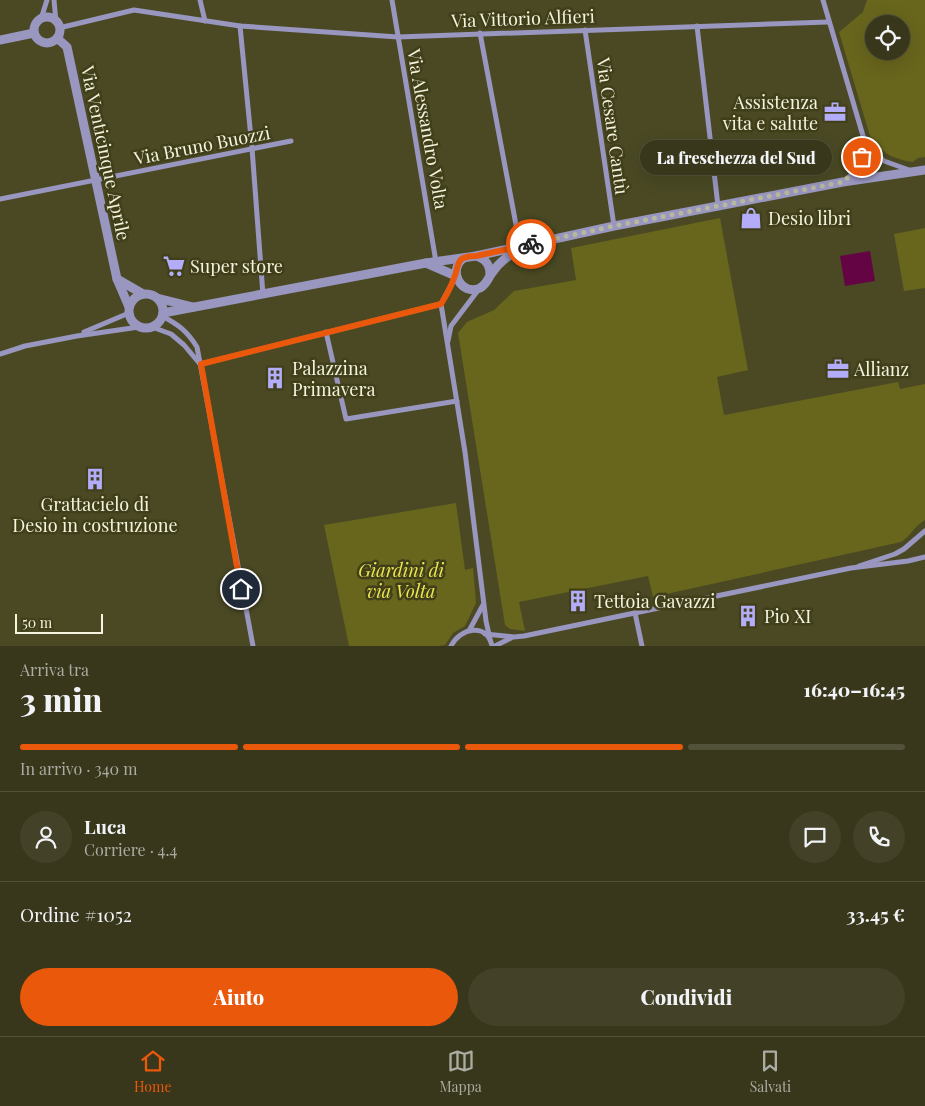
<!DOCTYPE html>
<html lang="it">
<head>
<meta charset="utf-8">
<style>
  :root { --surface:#38371b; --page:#434228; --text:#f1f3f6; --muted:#abaca3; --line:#52513a; --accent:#ea580c }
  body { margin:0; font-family:"Playfair Display",serif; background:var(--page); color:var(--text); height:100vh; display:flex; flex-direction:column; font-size:19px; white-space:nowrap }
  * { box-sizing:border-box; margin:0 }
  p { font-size:16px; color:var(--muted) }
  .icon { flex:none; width:28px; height:28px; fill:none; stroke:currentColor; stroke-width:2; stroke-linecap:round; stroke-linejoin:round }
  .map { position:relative; height:646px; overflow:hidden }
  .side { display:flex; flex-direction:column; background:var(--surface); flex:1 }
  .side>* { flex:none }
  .controls { position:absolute; left:865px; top:15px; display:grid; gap:10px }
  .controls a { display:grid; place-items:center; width:45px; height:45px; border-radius:50%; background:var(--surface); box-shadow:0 5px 20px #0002,0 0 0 1px var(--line); font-size:25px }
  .scale { position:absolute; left:15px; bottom:12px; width:88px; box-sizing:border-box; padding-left:5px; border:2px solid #f3f3de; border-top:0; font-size:14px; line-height:18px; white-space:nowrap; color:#f3f3de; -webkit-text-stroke:4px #403f1a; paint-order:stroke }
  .pin { position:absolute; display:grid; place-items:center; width:42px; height:42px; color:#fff; margin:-21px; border:2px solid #fff; border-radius:50%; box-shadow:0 1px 5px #0007 }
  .courier { position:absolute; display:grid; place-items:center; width:50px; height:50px; margin:-25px; border:4px solid #ea580c; border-radius:50%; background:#fff; color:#222; box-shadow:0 1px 6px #0007 }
  .bubble { position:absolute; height:35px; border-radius:18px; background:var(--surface); box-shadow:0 5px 20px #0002,0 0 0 1px var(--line); font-size:16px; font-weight:800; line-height:35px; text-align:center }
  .summary em { font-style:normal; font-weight:800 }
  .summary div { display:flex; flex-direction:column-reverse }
  .summary { display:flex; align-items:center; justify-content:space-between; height:85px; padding:0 20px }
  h1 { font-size:32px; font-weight:800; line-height:38px }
  .bar { display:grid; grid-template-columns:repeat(4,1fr); gap:8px 5px; align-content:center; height:60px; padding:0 20px }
  .bar i { height:6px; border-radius:4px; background:var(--line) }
  .bar .active { background:var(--accent) }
  .bar p { grid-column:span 4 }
  .line { display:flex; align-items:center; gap:12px; padding:0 20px; border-top:1px solid var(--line) }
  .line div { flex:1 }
  .round { display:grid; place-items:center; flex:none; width:52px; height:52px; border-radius:26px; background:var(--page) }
  .button { display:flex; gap:10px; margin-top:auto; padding:10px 20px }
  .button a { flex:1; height:58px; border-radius:30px; background:var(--accent); color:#fff; font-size:20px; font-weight:800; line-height:58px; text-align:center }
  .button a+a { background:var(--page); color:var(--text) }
  .dock { display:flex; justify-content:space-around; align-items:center; height:70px; border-top:1px solid var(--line); background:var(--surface); font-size:14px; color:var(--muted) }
  .dock a { display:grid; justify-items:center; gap:2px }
  .dock .active { color:var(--accent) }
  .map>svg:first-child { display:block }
  .green { fill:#68651d; fill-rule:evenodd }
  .water { fill:#640444 }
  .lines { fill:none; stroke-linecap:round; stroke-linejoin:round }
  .minor { stroke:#9996c0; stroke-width:5 }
  .tertiary { stroke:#9996c0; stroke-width:9 }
  .done { stroke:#b8b89d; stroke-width:5; stroke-dasharray:0 9 }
  .route { stroke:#ea580c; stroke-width:6 }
  .labels { text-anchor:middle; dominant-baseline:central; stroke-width:5; stroke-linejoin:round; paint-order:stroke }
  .street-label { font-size:18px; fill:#f3f3de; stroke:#403f1a }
  .poi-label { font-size:18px; fill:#f3f3de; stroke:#403f1a; text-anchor:start }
  .park-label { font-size:18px; font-style:italic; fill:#ece64e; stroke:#403f1a }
</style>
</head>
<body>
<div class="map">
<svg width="925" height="646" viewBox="0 0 925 646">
  <rect width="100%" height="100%" fill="#4a4924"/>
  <g class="green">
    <path d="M867,0H925V157L918,158L913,162C893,159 881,153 870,136L839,32L863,12ZM874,24H901V51H874Z"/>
    <path d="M720,218L748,370L717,377L724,415L898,382L900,389L925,384V520C915,525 911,536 901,542L653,597L648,576L519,602L525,631L510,629L505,625L458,333L467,322L494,310L514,291L576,280L571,248Z"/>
    <path d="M925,228V288L904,291L894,234Z"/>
    <path d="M456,503L465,570L473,568L476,603L465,626L453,633L445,645L438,646H349L324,525Z"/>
  </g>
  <path class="water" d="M870,251L875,281L845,286L840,256Z"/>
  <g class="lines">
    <g class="minor">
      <path d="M54,0L56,22"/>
      <path d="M200,0L205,21"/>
      <path d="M392,0L436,262"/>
      <path d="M823,0L866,146L884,161L909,170"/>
      <path d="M41,19L47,0"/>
      <path d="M240,26L252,148L263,295"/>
      <path d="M697,26L718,206"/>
      <path d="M59,28L134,10L240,26L398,37L828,22"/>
      <path d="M585,30L614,226"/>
      <path d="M480,33L520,246"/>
      <path d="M845,181L858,168L866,146"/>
      <path d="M0,199L291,141"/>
      <path d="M456,276L441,304L465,452L486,621L490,639"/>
      <path d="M162,316C179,325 187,331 197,347L253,646"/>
      <path d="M152,327L171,334L184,345L200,364"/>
      <path d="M84,332L129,313"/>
      <path d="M326,332L346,419L457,401"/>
      <path d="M448,341L451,326L479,289"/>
      <path d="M0,354L25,346L77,336L139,327"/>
      <path d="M201,364L441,304"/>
      <path d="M859,566L895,554L904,549L925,531"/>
      <path d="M635,613L642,646"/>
      <path d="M470,629L483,605"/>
      <path d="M485,634L514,637L524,636L851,568L908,561L925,557"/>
      <path d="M451,646C460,628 487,622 492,646"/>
      <path d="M495,646L511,638"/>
    </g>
    <g class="tertiary">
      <circle cx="47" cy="30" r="13"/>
      <path d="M57,38L67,47L117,279L129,307"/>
      <path d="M0,40L34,33"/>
      <path d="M476,256C486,259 490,265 490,275"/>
      <path d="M464,258C447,269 461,297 480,288C487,284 488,278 492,273C499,262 507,256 519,250"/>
      <path d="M426,263L456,276"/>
      <path d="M117,279L143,294"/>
      <circle cx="146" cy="311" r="17"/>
      <path d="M157,298L193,307"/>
      <path d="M163,313L426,263L476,256L614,226L718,206L843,182L925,170"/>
    </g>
  </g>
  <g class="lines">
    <path class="done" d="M531,244L614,226L843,182L858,168L862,157"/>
    <path class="route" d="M241,589L201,364L441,304C446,296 451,287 454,278C460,265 454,256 476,256L531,244"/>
  </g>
  <defs>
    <g id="office-bare" transform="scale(1.725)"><path d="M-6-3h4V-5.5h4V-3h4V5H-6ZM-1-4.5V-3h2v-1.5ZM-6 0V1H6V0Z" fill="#b3adf9" stroke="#403f1a" stroke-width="2.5" paint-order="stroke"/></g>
    <g id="shop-bare" transform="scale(1.725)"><path d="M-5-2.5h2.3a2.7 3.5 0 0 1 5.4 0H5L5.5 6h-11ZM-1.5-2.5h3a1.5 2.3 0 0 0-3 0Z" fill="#b3adf9" stroke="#403f1a" stroke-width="2.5" paint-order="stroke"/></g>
    <g id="supermarket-bare" transform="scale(1.725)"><path d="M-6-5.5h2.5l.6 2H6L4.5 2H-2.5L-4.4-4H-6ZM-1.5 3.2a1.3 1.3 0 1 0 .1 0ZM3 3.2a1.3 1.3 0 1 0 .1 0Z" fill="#b3adf9" stroke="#403f1a" stroke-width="2.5" paint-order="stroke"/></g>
    <g id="building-bare" transform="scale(1.725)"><path d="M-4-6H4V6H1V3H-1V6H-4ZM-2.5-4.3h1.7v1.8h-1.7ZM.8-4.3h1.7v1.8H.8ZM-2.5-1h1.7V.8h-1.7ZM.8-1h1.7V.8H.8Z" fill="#b3adf9" stroke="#403f1a" stroke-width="2.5" paint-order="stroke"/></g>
  </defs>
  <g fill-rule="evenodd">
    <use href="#office-bare" x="835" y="112"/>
    <use href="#shop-bare" x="751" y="218"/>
    <use href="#supermarket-bare" x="174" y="266"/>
    <use href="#office-bare" x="838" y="369"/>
    <use href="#building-bare" x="275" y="378"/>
    <use href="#building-bare" x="95" y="479"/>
    <use href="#building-bare" x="578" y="601"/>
    <use href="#building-bare" x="748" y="616"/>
  </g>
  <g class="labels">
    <g class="street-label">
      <text transform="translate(523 18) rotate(-2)">Via Vittorio Alfieri</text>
      <text transform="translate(613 126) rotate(82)">Via Cesare Cantù</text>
      <text transform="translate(428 129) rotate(80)">Via Alessandro Volta</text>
      <text transform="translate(202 145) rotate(-11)">Via Bruno Buozzi</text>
      <text transform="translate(106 153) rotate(78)">Via Venticinque Aprile</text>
    </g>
    <g class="poi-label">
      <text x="818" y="102" text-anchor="end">Assistenza<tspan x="818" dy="21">vita e salute</tspan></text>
      <text x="768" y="218">Desio libri</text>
      <text x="190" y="266">Super store</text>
      <text x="292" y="368">Palazzina<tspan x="292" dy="21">Primavera</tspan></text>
      <text x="854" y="369">Allianz</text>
      <text x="95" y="504" text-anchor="middle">Grattacielo di<tspan x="95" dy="21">Desio in costruzione</tspan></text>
      <text x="594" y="601">Tettoia Gavazzi</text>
      <text x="764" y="616">Pio XI</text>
    </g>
    <g class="park-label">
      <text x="401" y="570">Giardini di<tspan x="401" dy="21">via Volta</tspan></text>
    </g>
  </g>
</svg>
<div class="controls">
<a><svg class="icon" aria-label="locate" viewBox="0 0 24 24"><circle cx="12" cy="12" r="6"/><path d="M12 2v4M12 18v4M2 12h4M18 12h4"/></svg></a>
</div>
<div class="scale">50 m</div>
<div class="pin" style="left:862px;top:157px;background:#ea580c"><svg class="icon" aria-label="bag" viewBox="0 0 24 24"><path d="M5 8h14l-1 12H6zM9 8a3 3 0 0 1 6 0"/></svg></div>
<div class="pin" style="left:241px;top:589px;background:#1f2937"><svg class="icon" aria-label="home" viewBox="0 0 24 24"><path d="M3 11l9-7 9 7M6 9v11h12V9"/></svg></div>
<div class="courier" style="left:531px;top:244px"><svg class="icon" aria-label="bike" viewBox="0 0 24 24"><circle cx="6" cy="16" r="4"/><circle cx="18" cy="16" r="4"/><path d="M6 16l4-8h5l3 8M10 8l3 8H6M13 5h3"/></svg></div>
<div class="bubble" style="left:640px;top:140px;width:192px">La freschezza del Sud</div>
</div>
<section class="side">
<div class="summary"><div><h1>3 min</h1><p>Arriva tra</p></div><em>16:40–16:45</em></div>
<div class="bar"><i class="active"></i><i class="active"></i><i class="active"></i><i></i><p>In arrivo · 340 m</p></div>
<div class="line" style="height:90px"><a class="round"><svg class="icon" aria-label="person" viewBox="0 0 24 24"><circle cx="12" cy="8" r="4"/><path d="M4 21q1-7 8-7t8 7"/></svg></a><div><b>Luca</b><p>Corriere · 4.4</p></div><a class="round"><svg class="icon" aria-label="chat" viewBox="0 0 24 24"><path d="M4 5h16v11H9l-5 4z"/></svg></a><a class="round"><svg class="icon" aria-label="phone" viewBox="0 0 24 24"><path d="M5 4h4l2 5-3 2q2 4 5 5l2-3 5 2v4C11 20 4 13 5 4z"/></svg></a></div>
<div class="line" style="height:65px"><div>Ordine #1052</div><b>33.45 €</b></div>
<div class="button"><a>Aiuto</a><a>Condividi</a></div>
</section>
<nav class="dock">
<a class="active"><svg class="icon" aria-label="home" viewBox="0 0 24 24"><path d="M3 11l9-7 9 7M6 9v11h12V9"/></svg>Home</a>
<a><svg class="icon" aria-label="map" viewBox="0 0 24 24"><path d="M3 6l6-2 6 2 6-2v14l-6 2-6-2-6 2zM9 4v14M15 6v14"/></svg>Mappa</a>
<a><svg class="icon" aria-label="saved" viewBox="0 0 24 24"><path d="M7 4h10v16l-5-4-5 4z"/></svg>Salvati</a>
</nav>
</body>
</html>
